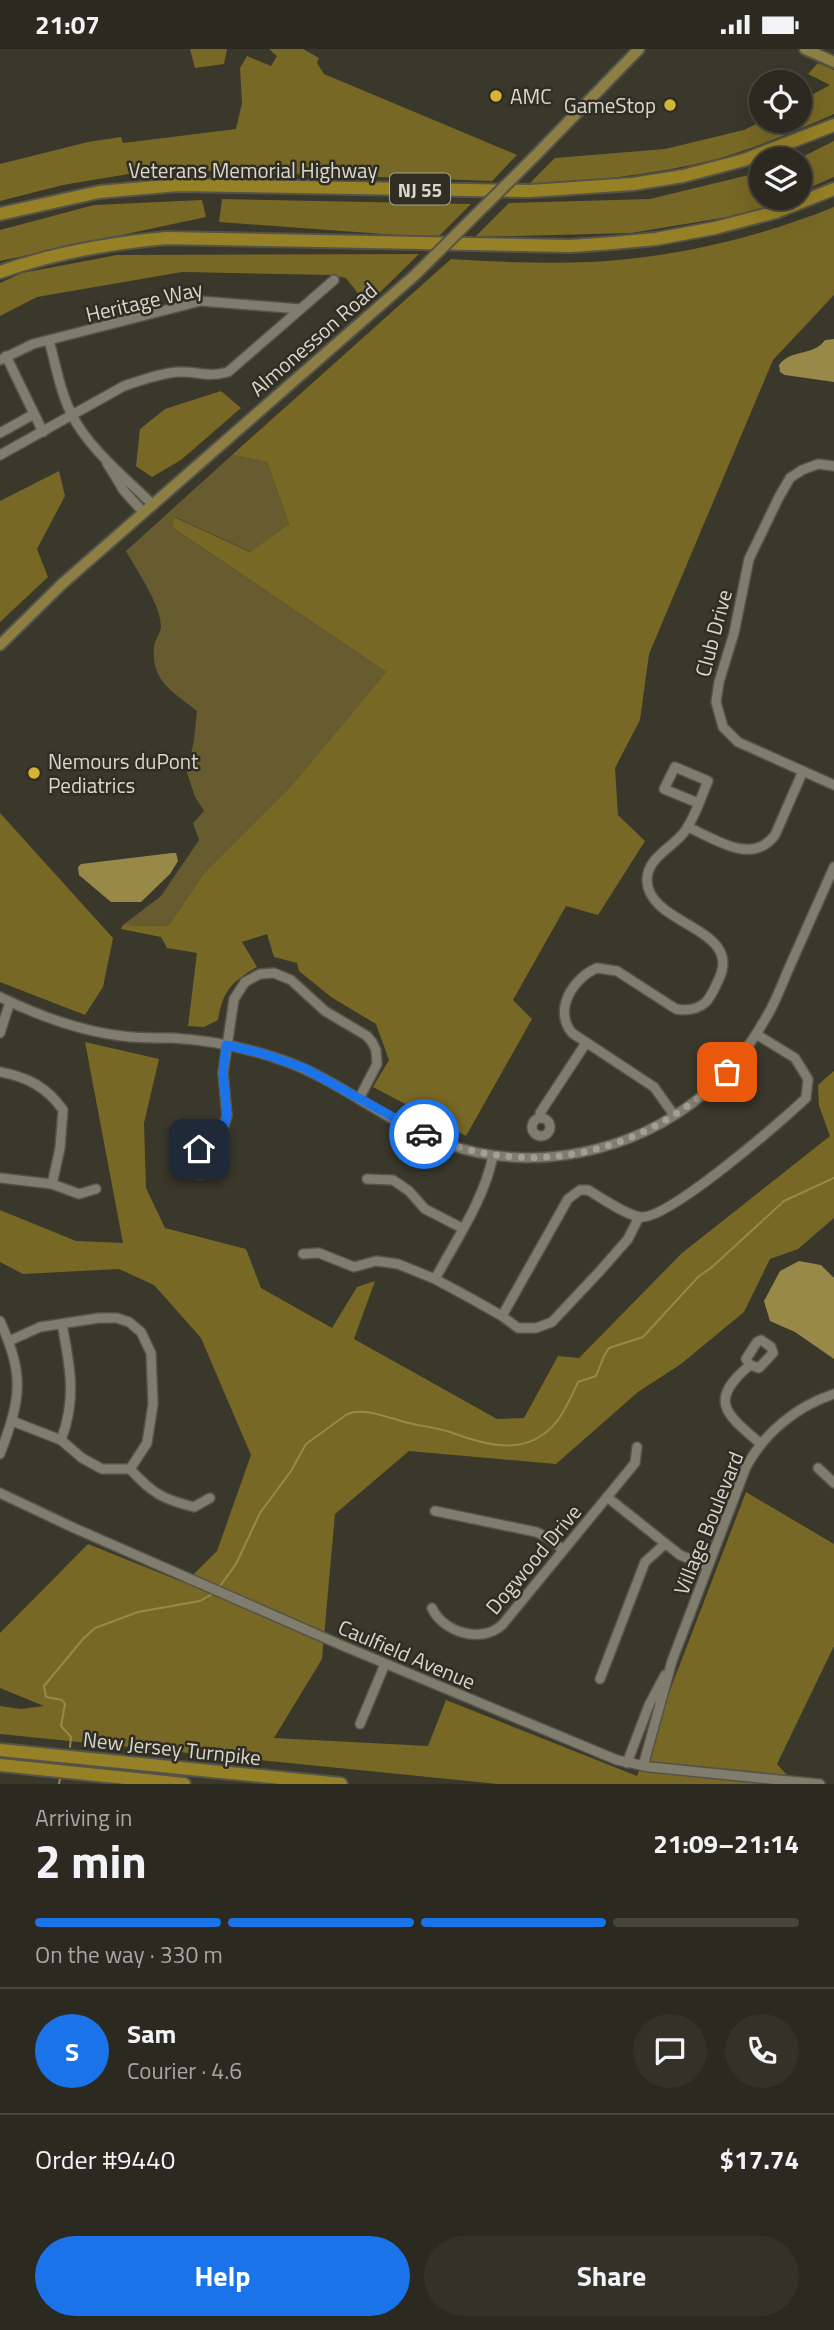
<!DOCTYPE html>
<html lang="en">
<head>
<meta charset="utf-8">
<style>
  :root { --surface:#2c2920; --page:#343129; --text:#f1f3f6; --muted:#a6a6a5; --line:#48453e; --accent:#1a73e8 }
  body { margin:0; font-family:"Titillium Web",sans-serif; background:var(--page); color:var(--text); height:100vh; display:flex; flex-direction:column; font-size:26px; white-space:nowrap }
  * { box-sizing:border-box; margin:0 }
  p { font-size:23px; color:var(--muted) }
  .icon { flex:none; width:38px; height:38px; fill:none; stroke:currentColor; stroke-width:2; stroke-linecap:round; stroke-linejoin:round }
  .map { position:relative; height:1735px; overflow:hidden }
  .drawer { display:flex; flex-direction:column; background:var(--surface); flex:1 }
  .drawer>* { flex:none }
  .fabs { position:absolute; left:749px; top:21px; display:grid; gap:14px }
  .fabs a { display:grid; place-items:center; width:63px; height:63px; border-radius:50%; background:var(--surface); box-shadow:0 7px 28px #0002,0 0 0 2px var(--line); font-size:35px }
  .pin { position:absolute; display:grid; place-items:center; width:60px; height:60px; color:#fff; margin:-30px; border-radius:14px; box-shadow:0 4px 10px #0006 }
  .courier { position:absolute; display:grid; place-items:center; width:70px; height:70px; margin:-35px; border:5px solid #1a73e8; border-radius:50%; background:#fff; color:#222; box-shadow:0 2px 9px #0007 }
  .head em { font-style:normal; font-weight:700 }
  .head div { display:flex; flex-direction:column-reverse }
  .head { display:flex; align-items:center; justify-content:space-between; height:119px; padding:0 35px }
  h1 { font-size:46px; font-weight:700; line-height:52px }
  .bar { display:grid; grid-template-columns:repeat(4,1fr); gap:10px 7px; align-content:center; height:84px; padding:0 35px }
  .bar i { height:9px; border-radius:5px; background:var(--line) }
  .bar .on { background:var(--accent) }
  .bar p { grid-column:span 4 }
  .line { display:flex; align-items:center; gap:18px; padding:0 35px; border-top:2px solid var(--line) }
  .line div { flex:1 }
  .round { display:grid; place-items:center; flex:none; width:74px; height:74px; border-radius:37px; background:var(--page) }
  .cta { display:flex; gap:14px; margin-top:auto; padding:14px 35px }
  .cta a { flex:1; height:80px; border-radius:42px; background:var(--accent); color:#fff; font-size:28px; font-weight:700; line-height:80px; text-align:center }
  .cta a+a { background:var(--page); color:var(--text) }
  .status { display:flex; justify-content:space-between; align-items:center; height:49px; padding:0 35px; background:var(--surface); direction:ltr }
  .status svg { height:19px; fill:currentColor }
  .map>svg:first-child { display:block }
  .green { fill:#675c2f }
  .forest { fill:#786825 }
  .water { fill:#998948 }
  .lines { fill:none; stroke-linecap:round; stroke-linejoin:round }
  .stream { stroke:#998948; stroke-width:2 }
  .minor-casing { stroke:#555349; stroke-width:12 }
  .major-casing { stroke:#555349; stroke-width:14 }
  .highway-casing { stroke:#555349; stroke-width:16 }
  .minor { stroke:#807d6f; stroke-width:9 }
  .major { stroke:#8d7f43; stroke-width:10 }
  .highway { stroke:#968126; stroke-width:12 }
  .major-bridge-casing { stroke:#555349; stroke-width:14; stroke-linecap:butt }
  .major-bridge { stroke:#8d7f43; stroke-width:10 }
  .done { stroke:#a19f96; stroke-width:7; stroke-dasharray:0 12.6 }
  .route { stroke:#1a73e8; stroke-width:9 }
  .poi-dot { fill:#d4b635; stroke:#302d22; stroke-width:2.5 }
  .labels { text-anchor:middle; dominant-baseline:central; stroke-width:5; stroke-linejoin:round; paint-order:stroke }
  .shield { fill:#302d22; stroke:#a6a49c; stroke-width:2 }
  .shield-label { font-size:19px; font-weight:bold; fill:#d9d7d0 }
  .poi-label { font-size:21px; fill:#d9d7d0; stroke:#302d22; text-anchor:start }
  .street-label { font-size:21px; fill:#d9d7d0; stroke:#302d22 }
</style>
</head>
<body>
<div class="status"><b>21:07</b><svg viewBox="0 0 49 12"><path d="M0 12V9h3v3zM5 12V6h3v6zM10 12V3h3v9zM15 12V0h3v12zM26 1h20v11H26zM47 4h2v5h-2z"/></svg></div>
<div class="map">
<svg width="834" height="1735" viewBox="0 0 834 1735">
  <rect width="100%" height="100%" fill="#3a372b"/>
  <path class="green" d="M232,406L267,413L289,475L251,503L175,468L172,478L386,623L292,736L204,824L168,877L123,876L161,847L199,791L193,774L204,762L195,748L187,724L194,691L197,662C172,642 151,633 154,597C155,590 161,584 161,577C160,554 137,522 126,502Z"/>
  <g class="forest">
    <path d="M190,0H227L224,15L195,19Z"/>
    <path d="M269,0H303L319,9L317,14L324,25L517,106L492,132L158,120L63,136L0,152V115L88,93L121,88L123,94L236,80L242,54L240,19L247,7L271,17L277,7Z"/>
    <path d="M818,14L834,21V65C798,81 751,101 713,111C652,126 590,132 527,137L555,109L665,100L744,81L762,72H800V52L830,36L808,25Z"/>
    <path d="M834,92V128L800,143V110H798Z"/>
    <path d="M761,123V149H787L752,164L631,184L475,188L509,154L650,150Z"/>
    <path d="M222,150L471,155L437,189L219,173Z"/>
    <path d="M202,151L206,168L0,212V181L94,156Z"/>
    <path d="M834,158V246L773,311L649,605L640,671L615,719L618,766L645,792L598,866L566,857L513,951L532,970L466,1087L373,1038L389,1011L376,975L331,948L299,922L297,914L274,908L267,885L242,893L257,918C232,933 223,941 218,971L204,978L188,977L197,904L167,899L161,888L121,880L123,876L168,877L204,824L292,736L386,623L172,478L174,468L250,503L289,475L267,413L232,406L451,210C497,213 544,215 590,213C673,209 757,189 834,158Z"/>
    <path d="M419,205L367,256L346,229L331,226L182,223L37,248L0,267V234L22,224L117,206Z"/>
    <path d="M221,342L241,359L181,411L152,428L136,417L140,380L165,360Z"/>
    <path d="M59,422L65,447L37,500L48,528L0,573V452Z"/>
    <path d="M0,764L113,889L103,938L85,966L0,933Z"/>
    <path d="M85,993L159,1010L144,1074L146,1139L165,1179L246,1200L261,1239L332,1279L357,1238L375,1232L354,1290L497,1370L524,1369L558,1307L579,1309L682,1204L830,1087L819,1057L818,1036L834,1022V1169L798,1200L770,1210L744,1263L681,1315L638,1343L556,1415L409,1402L335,1465L322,1610L274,1689L428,1697L446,1651L637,1727L746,1443L834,1495V1597L777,1715L794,1734L804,1735H498L0,1685V1657L21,1660L44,1657L0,1639V1584L88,1495L185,1534L217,1502L251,1406L201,1289L154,1236L119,1220L23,1225L0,1213V1161L76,1192L123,1194Z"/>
  </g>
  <g class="water">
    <path d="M834,290V333L785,326L780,323L779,316C791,300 814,307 825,291Z"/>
    <path d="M172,804H176L178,812L170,825L141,853H111L79,826L78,818L81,815Z"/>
    <path d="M799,1212L821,1216L834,1229V1310L795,1283L770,1272L764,1252L780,1222Z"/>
  </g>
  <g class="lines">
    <g class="stream">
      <path d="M220,1537L236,1515L260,1464L291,1422L306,1395L346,1366C361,1358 383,1367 398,1371C414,1377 432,1377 450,1383C487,1397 529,1409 558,1371C566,1360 572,1346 578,1333L596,1327L604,1307L609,1299L643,1288L699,1227L711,1219L784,1152L834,1129"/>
      <path d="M70,1698L71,1688L61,1677L65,1655L62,1651L46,1648L44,1637L83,1590L95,1579L138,1563L200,1552L214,1544"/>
      <path d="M59,1735L60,1730"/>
    </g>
    <g class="minor-casing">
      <g id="minor">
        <path d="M49,292C56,316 60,343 72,366C89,400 126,429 153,456"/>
        <path d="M6,307L43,383"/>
        <path d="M0,311L33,295L201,252L300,260"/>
        <path d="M0,384L34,365"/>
        <path d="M0,406L124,337C141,331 161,324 178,323C199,322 205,329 228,323L334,231"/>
        <path d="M107,414L124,442L144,464"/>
        <path d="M834,417L818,415L802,421L790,429L779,448L749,510L734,584L719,633L716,653L723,678L738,693L834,736"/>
        <path d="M688,778C715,790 752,817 775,786L803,722"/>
        <path d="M0,948C41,968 85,984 131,988C145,989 159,989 173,989C210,991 247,999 282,1011C340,1031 388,1075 446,1095C534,1125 633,1104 704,1045C730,1025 751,995 767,967C776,952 782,935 789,919C804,885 819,852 834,818"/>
        <path d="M0,984L10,953"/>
        <path d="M0,1023C27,1028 47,1038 63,1061L60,1099L52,1135"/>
        <path d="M674,1066L654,1038L572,984C553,961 573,929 597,919L617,922L676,960C687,962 697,961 706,953C711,947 714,941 717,934C748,878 648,878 647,831C647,808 674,798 685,782C695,768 701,748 708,732L675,718L664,740L698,754"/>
        <path d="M541,1069L540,1064L586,994"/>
        <circle cx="541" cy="1078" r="9"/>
        <path d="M219,1094L227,1066L223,1024L234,950L245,933L260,925L274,924L291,931L325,962L367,987L372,993L376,1001L377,1015L359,1050"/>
        <circle cx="200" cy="1113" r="12"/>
        <path d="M0,1129L52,1135L79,1145L96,1140"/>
        <path d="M367,1130L393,1131L409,1142L425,1160L462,1179"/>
        <path d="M303,1205L319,1204L354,1218L376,1212L398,1215L435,1230L472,1250L502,1267L518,1279H536L552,1273L600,1222L628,1190L639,1168"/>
        <path d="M435,1230C456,1191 484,1151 493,1107"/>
        <path d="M502,1267L568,1150L580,1141H588C600,1148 627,1167 641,1168C669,1170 782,1072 806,1049L808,1030L795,1009L756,985"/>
        <path d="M0,1272C25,1328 21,1349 0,1405"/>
        <path d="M9,1292L40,1278L99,1269H117L129,1273L141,1283L151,1304L153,1355L147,1394L130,1420H102L82,1409L61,1391L12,1372"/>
        <path d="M750,1316L759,1319L773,1304L771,1298L761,1291L757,1293L746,1310L750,1316C707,1352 726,1365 761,1395"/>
        <path d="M61,1391C77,1349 70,1318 62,1275"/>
        <path d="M818,1419L834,1434"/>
        <path d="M130,1420C152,1444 162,1450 194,1458L210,1449"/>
        <path d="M0,1444L74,1479L341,1596L617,1711L650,1718L820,1735"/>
        <path d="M607,1448L680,1506L708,1517"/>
        <path d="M435,1462L536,1483L549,1489L563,1501"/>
        <path d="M432,1559C443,1583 481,1595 502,1576L635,1414L637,1398"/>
        <path d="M600,1630L645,1513L665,1495"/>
        <path d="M360,1675L385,1615"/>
        <path d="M627,1714L649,1656L665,1626"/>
        <path d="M643,1717L672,1612L746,1418C765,1383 797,1357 834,1345"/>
      </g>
    </g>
    <g class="major-casing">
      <g id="major">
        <path d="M805,0L834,13"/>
        <path d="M535,107L639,0"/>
        <path d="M0,596L62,535L415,226"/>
      </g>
    </g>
    <g class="highway-casing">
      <g id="highway">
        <path d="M0,165L99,143L178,136L530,142L633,135L683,127L744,111L834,76"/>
        <path d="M0,223C54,204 110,194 167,189L571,197L613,194L656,190L715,179L776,163L834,140"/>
        <path d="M0,1701L341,1735"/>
        <path d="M0,1716L184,1735"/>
      </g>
    </g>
    <use href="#minor" class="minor"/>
    <use href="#major" class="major"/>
    <use href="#highway" class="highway"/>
    <g class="major-bridge-casing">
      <path id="major-bridge" d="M415,226L535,107"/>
    </g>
    <use href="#major-bridge" class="major-bridge"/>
  </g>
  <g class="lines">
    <path class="done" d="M424,1085C530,1133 646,1105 727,1023"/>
    <path class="route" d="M199,1100L219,1094L227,1066L223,1024L226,996L261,1004L304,1019L424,1085"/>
  </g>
  <g class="poi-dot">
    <circle cx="496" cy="47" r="7"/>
    <circle cx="670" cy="56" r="7"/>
    <circle cx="34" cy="724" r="7"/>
  </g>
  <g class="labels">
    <rect class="shield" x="390" y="124.5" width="60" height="31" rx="5"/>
    <g class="shield-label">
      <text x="420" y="140">NJ 55</text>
    </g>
    <g class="poi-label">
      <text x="510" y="47">AMC</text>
      <text x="656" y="56" text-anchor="end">GameStop</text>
      <text x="48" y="712">Nemours duPont<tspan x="48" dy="24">Pediatrics</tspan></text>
    </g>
    <g class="street-label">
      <text x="253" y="121">Veterans Memorial Highway</text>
      <text transform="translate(144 252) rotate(-13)">Heritage Way</text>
      <text transform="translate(313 290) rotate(-41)">Almonesson Road</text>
      <text transform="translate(713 584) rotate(-75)">Club Drive</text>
      <text transform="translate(708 1474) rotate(-68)">Village Boulevard</text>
      <text transform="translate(533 1510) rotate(-50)">Dogwood Drive</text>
      <text transform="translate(407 1605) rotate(23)">Caulfield Avenue</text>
      <text transform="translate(172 1699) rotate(6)">New Jersey Turnpike</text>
    </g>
  </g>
</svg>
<div class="fabs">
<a><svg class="icon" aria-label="locate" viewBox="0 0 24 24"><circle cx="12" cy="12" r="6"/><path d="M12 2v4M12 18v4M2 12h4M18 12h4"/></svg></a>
<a><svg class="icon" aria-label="layers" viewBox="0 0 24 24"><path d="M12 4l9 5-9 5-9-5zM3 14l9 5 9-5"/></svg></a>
</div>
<div class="pin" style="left:727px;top:1023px;background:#ea580c"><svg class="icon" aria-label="bag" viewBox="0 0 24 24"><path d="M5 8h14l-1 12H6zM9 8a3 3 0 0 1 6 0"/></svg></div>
<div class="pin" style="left:199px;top:1100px;background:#1f2937"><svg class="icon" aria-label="home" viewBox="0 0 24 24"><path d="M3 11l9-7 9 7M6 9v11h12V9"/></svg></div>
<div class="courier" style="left:424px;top:1085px"><svg class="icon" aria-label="car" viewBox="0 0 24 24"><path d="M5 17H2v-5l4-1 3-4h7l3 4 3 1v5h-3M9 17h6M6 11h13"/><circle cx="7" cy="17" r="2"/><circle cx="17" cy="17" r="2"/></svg></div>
</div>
<section class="drawer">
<div class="head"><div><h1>2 min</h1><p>Arriving in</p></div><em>21:09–21:14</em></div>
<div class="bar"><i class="on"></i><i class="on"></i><i class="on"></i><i></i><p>On the way · 330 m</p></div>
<div class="line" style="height:126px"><b class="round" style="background:var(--accent);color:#fff">S</b><div><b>Sam</b><p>Courier · 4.6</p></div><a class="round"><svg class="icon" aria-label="chat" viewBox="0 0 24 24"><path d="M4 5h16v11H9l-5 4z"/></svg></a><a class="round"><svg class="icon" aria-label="phone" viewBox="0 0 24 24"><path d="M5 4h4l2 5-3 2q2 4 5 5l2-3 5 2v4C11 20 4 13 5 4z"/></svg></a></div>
<div class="line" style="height:91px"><div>Order #9440</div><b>$17.74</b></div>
<div class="cta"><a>Help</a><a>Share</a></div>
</section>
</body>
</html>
